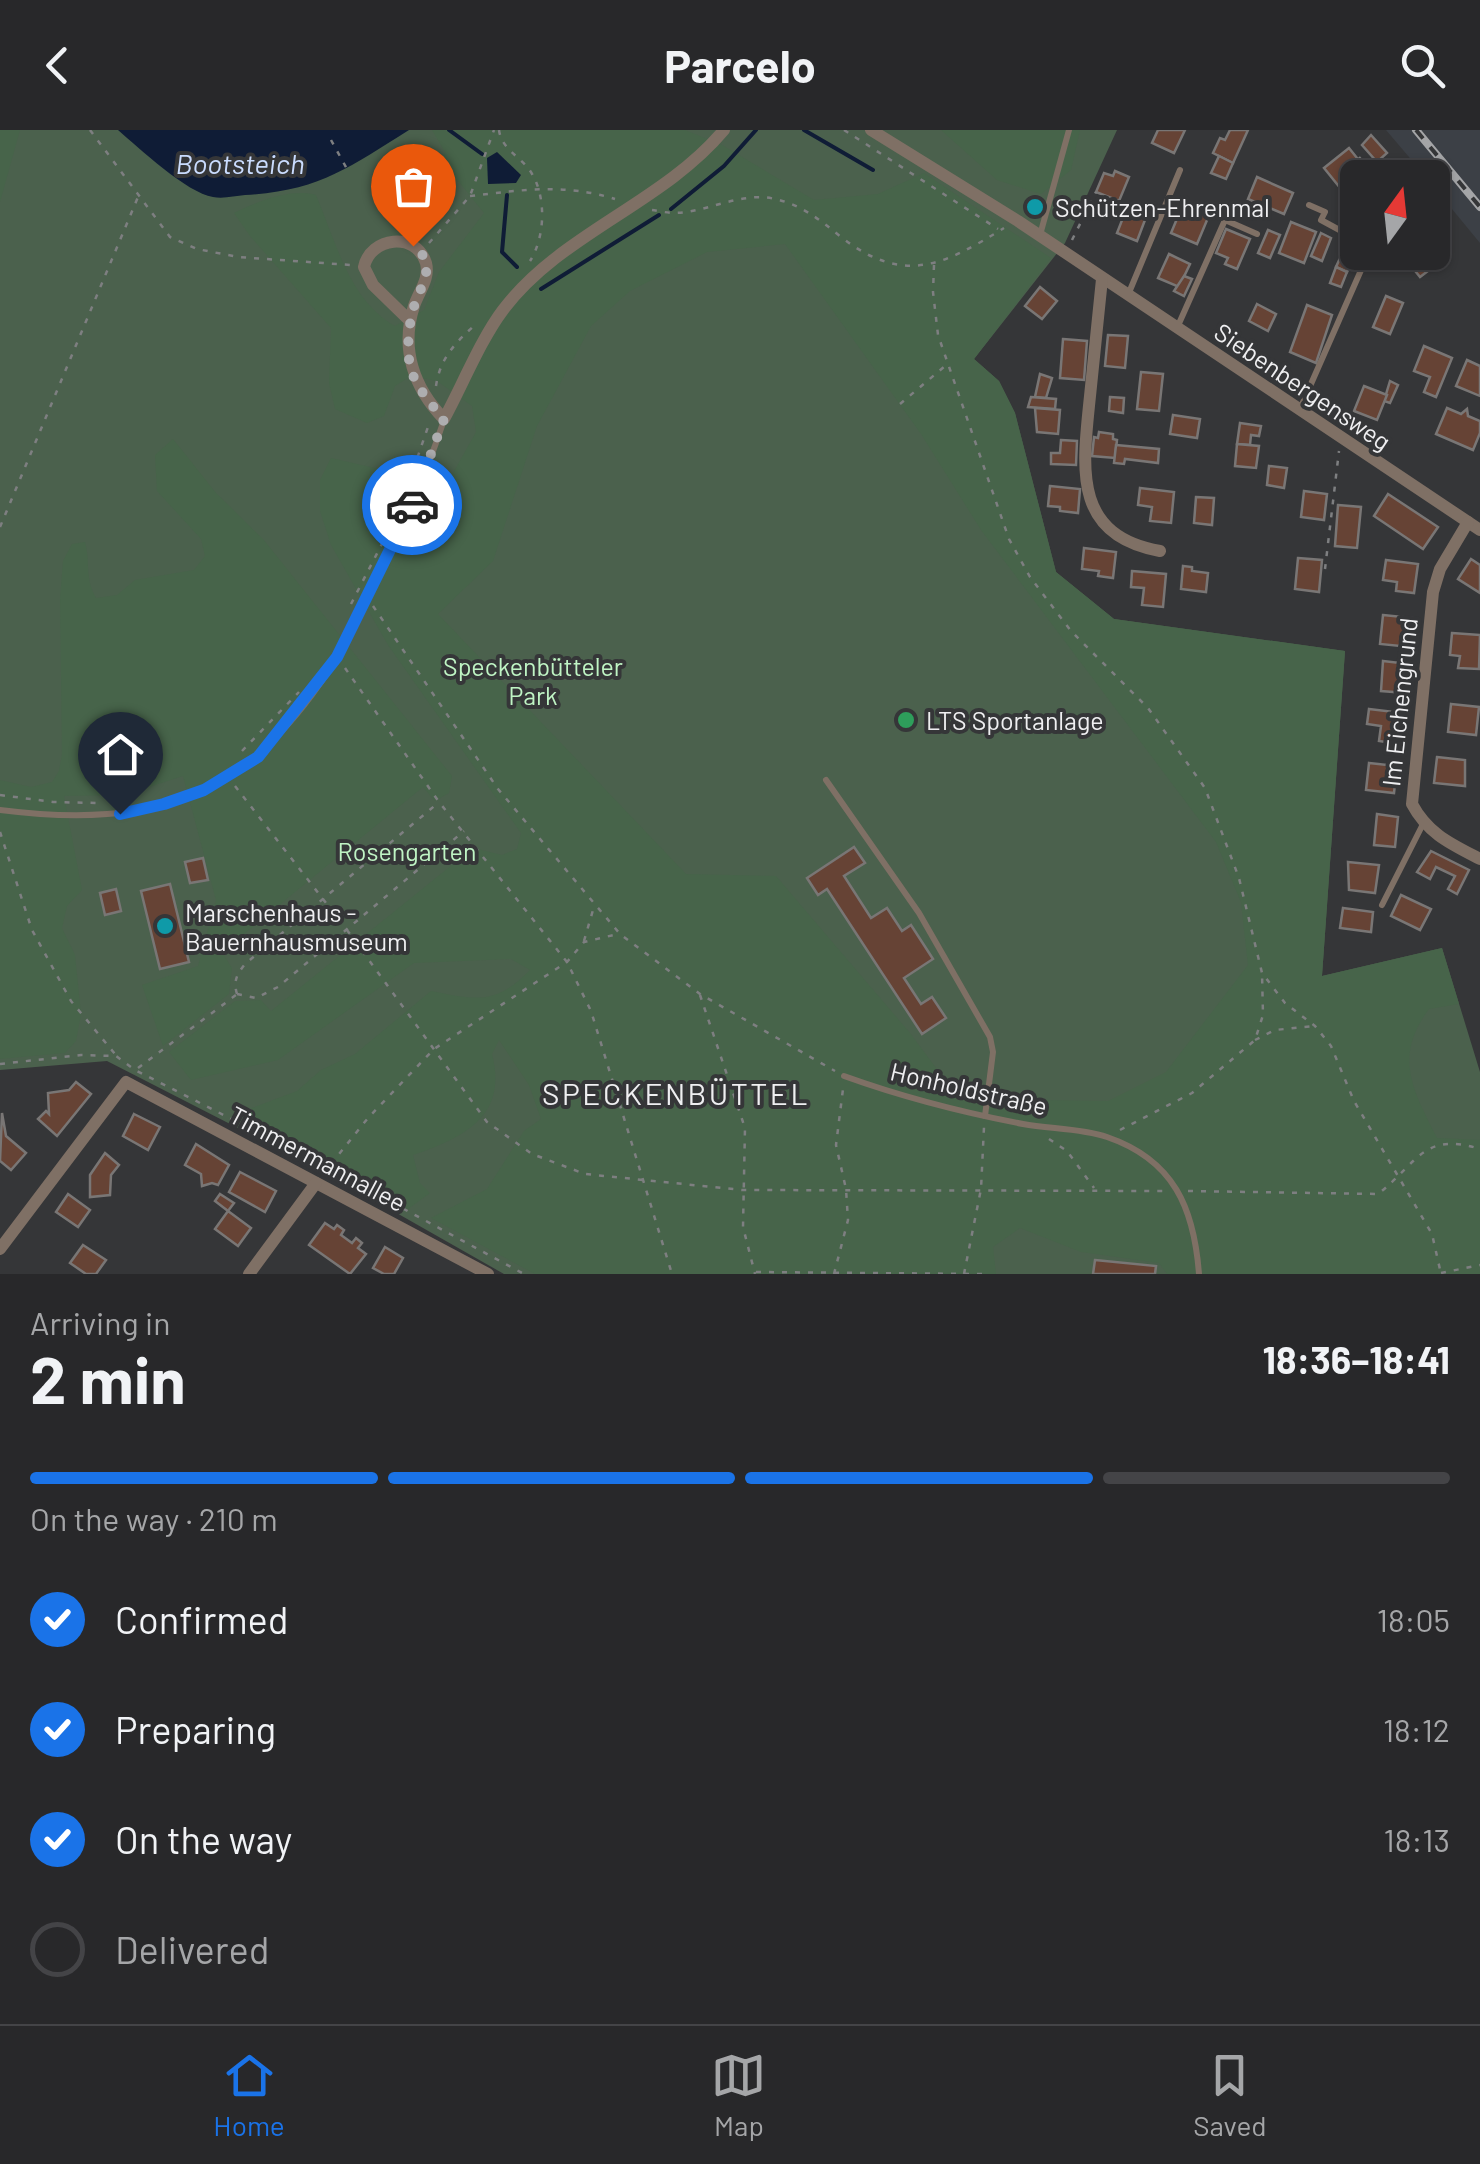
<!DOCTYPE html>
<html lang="en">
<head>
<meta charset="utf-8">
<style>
  :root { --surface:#28282a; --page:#303032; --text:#f1f3f6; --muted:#a5a6a8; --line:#444447; --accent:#1a73e8 }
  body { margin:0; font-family:Barlow,sans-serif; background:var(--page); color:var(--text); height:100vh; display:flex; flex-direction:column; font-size:38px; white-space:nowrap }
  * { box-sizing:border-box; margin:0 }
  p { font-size:32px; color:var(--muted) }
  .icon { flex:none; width:55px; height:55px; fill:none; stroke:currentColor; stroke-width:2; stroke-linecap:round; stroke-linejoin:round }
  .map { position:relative; height:1144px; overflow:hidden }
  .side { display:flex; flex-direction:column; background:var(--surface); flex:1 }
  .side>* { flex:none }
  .needle { width:65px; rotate:15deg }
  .buttons { position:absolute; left:1340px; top:30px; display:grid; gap:20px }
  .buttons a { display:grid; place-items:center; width:110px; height:110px; border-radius:15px; background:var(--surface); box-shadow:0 2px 8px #0004,0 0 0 2px var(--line); font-size:50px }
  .pin { position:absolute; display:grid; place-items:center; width:85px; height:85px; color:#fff; margin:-102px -42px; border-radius:50% 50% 50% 0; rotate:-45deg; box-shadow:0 0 10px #0007 }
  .pin .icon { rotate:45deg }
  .courier { position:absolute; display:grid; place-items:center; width:100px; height:100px; margin:-50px; border:8px solid #1a73e8; border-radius:50%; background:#fff; color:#222; box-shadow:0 2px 12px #0007 }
  .head em { font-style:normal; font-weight:700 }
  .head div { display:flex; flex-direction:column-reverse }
  .head { display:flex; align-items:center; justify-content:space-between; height:170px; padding:0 30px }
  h1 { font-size:65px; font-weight:700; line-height:75px }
  .bar { display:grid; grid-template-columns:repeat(4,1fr); gap:15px 10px; align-content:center; height:120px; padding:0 30px }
  .bar i { height:12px; border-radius:8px; background:var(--line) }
  .bar .on { background:var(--accent) }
  .bar p { grid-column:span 4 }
  ol { padding:0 30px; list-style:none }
  li { display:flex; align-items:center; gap:30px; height:110px }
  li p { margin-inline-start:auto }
  li .icon { padding:10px; border-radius:50%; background:var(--accent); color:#fff; stroke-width:4 }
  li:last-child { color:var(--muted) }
  li i { width:55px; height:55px; border:5px solid var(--line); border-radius:50% }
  header { display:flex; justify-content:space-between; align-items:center; height:130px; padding:0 30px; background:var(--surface); font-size:45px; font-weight:700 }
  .menu { display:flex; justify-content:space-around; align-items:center; height:140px; border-top:2px solid var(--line); background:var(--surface); font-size:28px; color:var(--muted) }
  .menu a { display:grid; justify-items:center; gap:5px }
  .menu .on { color:var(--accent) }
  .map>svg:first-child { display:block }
  .built { fill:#3c4046 }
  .green { fill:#4b614d }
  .forest { fill:#47644a; fill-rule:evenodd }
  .water { fill:#0f1c36 }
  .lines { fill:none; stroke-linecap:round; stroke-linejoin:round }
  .stream { stroke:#0f1c36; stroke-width:4 }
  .building { fill:#664335; stroke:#797675; stroke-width:2.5 }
  .path { stroke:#7e7f81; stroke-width:2.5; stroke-dasharray:5 8; stroke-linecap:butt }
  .lane { stroke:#7f7065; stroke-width:6 }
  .street { stroke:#7f7065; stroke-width:12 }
  .rail-casing { stroke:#a4a5a7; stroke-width:8 }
  .rail { stroke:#353638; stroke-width:4; stroke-dasharray:11; stroke-linecap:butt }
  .done { stroke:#aeaeb0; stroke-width:10; stroke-dasharray:0 18 }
  .route { stroke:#1a73e8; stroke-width:12 }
  .culture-dot { fill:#0f9aa8; stroke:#353638; stroke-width:4 }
  .leisure-dot { fill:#2e9e5b; stroke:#353638; stroke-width:4 }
  .labels { text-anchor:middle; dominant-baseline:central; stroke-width:8; stroke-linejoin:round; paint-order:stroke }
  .poi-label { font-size:25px; fill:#efeff1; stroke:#353638; text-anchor:start }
  .street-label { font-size:25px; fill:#efeff1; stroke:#353638 }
  .park-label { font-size:25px; fill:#bff4c4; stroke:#353638 }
  .water-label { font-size:28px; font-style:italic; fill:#cadcfe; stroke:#353638 }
  .quarter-label { font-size:30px; letter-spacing:2.5px; fill:#efeff1; stroke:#353638 }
</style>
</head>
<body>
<header><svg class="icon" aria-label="back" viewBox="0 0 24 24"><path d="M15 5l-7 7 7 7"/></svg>Parcelo<svg class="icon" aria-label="search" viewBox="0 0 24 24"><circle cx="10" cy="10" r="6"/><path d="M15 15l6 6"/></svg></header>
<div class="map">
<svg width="1480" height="1144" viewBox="0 0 1480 1144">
  <rect width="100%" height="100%" fill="#353638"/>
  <path class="built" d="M1386,0H1480V113L1433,56L1432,48L1426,47Z"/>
  <path class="green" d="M0,0H1117L1065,113L974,229L999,251L1015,283L1056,442L1114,489L1345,521L1322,846L1442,818L1480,942V1144H504L328,1044L107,931L0,940Z"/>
  <g class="forest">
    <path d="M0,0H20L0,72Z"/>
    <path d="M432,0H685L722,15L814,70L878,64L924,43L1051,128L974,229L999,251L1015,283L1056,442L1114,489L1345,521L1322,846L1442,818L1459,874L1429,879C1393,927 1413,960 1437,1008L1480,1010V1144H1167L1159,1133L1081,1122L1020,1098L993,1117L996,1144H535L431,1088L487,1059L524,1001L541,989L529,955L499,910L492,924C508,986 465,1007 413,1025L420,1053L430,1063L408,1079L319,1029L246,993L241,982L297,961L321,940L355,924L431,861C476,870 496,875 530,840L511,829L414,833L278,930L191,950L169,922L235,871L261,870L271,881L473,718L502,725L517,719L521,703L388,515L331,415L320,381V350L331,328L379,339L397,352L443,361L476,302L472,276L437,251L411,246L395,256L384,286L367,293L335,279L329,253L331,198L250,106L234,83C257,72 290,58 316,65C336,112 349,170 395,196L424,180L439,142L484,83L459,52L441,36L445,22ZM785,114L921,304L981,400L1216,712L1241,772L1248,835L1166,942L1108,971L959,969L910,903L776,746L686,744L438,484L493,431L537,296L591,196L630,161L707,122Z"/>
    <path d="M941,0H1080L1071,40L1041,64L997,50Z"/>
    <path d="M173,309L216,363L263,409L452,646L449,663L435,671L423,657L222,822L232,838L229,864L163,916L142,855L198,836L216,770L183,646L124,665L64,666L82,760L67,776L62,798L75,825L81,884L76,911L65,923L0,929V650L31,657L52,652L59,641L62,624L60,469L63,431L72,414L85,412C91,434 84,446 96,468L117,465L135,450L194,440L205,426L201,409L157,361L155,325Z"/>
  </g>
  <g class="water">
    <path d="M118,0H409C348,38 319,61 245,65C235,66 223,69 213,67C187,63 139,18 118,0Z"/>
    <path d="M497,22L521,45L516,53L488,54L487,28Z"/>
  </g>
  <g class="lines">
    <g class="stream">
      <path d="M449,0L482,24"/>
      <path d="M804,0L873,40"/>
      <path d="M507,65L502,122L517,137"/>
      <path d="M671,79L724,36L756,0"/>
      <path d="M541,159L659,85"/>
    </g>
  </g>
  <g class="building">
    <path d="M1158,0H1185L1174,23L1152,13Z"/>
    <path d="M1230,0H1248L1233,33L1213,23L1220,8L1225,10Z"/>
    <path d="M1371,5L1387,23L1377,32L1362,15Z"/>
    <path d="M1349,18L1373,48H1358V65L1350,70L1324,38Z"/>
    <path d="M1219,26L1233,33L1226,49L1211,43Z"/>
    <path d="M1115,41L1129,47L1119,71L1096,62L1104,43L1113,46Z"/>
    <path d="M1257,47L1293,63L1284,84L1248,69Z"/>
    <path d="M1128,75L1148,82L1137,111L1117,103Z"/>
    <path d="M1196,77L1210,83L1197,114L1171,103L1179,84L1191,89Z"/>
    <path d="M1291,92L1316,102L1304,133L1279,123Z"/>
    <path d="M1226,99L1250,109L1237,139L1225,134L1228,128L1216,123Z"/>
    <path d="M1268,100L1280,105L1270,128L1258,123Z"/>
    <path d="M1321,103L1331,108L1322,131L1311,126Z"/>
    <path d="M1432,113L1445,128L1420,147L1400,122H1432Z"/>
    <path d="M1346,115L1357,119L1347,142L1336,137Z"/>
    <path d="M1169,124L1190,134L1179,157L1158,148Z"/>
    <path d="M1336,137L1347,142L1341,157L1330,153Z"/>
    <path d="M1184,146L1192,149L1184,166L1174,161Z"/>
    <path d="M1040,157L1057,171L1042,189L1025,176Z"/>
    <path d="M1386,166L1403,173L1390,204L1373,197Z"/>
    <path d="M1257,174L1276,184L1268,201L1249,191Z"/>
    <path d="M1307,175L1332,185L1316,233L1290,222Z"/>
    <path d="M1108,205L1128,206L1125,238L1105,236Z"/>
    <path d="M1063,209L1087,211L1084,250L1060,248Z"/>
    <path d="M1424,216L1452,228L1436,267L1424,262L1430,247L1414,241Z"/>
    <path d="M1467,230L1480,236V266L1456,256Z"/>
    <path d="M1141,242L1163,244L1159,281L1137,279Z"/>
    <path d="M1040,244L1052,248L1046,268L1035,267Z"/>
    <path d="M1390,251L1398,255L1390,273L1384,271Z"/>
    <path d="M1364,256L1387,265L1377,290L1354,281Z"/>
    <path d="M1031,267L1056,269L1055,279L1028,277Z"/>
    <path d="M1110,267L1124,268L1123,283L1109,281Z"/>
    <path d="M1035,278L1060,280L1058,304L1037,302Z"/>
    <path d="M1447,278L1461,284L1467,279L1468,286L1480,291V303L1473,320L1436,304Z"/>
    <path d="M1173,285L1200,289L1197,308L1170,304Z"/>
    <path d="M1240,293L1261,296L1259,306L1251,305L1250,315L1237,314Z"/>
    <path d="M1099,302L1113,304V309L1117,310L1115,328L1092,326L1094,307L1098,308Z"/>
    <path d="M1061,310L1077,311L1076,335L1051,334V323H1060Z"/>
    <path d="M1237,314L1259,316L1256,338L1235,336Z"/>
    <path d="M1116,315L1159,319L1158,333L1125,329L1124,334L1114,333Z"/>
    <path d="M1269,336L1287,338L1284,358L1267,355Z"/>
    <path d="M1050,356L1080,359L1078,383L1060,381V377L1048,376Z"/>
    <path d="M1140,358L1174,362L1171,393L1150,391L1152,377L1138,375Z"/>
    <path d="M1304,361L1327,364L1324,390L1301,387Z"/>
    <path d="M1388,364L1438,397L1423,419L1374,386Z"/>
    <path d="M1196,367L1214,368L1212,395L1194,393Z"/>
    <path d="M1338,375L1361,377L1357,418L1335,416Z"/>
    <path d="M1084,418L1116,422L1113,448L1098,446L1099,441L1082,439Z"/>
    <path d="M1298,428L1322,430L1319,462L1295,459Z"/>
    <path d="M1471,429L1480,435V463L1458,449Z"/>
    <path d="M1386,430L1418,434L1414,463L1396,461L1397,452L1383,450Z"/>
    <path d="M1183,436L1192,437V441L1208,443L1206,462L1181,459Z"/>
    <path d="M1132,441L1166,444L1163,477L1142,475L1144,458L1131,457Z"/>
    <path d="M1383,485L1413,488L1410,517L1380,514Z"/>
    <path d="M1452,503L1480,505L1479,539L1458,538L1460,526L1450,525Z"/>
    <path d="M1383,531L1409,534L1406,563L1381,561Z"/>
    <path d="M1451,574L1479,577L1476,605L1448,602Z"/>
    <path d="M1369,579L1403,583L1399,614L1379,611L1381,596L1367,594Z"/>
    <path d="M1437,627L1465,630V656L1434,653Z"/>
    <path d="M1369,633L1397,636L1394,663L1366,660Z"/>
    <path d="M1377,684L1398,687L1395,717L1374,715Z"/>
    <path d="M854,717L865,733L844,746L871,788L887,778L902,801L911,795L933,829L904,848L921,874L932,867L946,888L922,904L827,759L818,765L807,748Z"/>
    <path d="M1431,721L1469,740L1457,764L1448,759L1455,746L1436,737L1430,749L1417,742Z"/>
    <path d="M203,728L208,750L190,753L185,732Z"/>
    <path d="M1348,732L1379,735L1375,763L1349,760Z"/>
    <path d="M170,754L189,832L160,839L141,761Z"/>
    <path d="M116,759L121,781L105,785L100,763Z"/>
    <path d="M1401,765L1431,779L1420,800L1391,786Z"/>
    <path d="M1343,778L1373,782L1371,802L1340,798Z"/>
    <path d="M76,952L91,964L57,1006L38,989L46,981L49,984L48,963L69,960Z"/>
    <path d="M2,983L6,1006L26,1023L11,1040L0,1031Z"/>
    <path d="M134,984L160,997L148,1020L123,1006Z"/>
    <path d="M196,1014L229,1035L218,1055L212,1053L202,1056L201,1044L185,1035Z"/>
    <path d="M105,1023L119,1035L111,1045L110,1065L90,1067V1045Z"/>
    <path d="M240,1042L276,1061L265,1082L229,1062Z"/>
    <path d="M68,1064L90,1080L78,1097L56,1082Z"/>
    <path d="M220,1064L234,1073L228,1081L215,1071Z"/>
    <path d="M228,1081L251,1098L238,1116L215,1099Z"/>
    <path d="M325,1093L334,1099L337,1095L344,1100L341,1105L352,1113L356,1108L362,1113L358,1118L366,1124L350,1144L309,1115Z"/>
    <path d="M83,1115L106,1130L96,1144H86L70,1133Z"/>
    <path d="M385,1117L403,1128L394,1144H384L373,1138Z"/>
    <path d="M1095,1130L1156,1136L1155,1144H1093Z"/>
  </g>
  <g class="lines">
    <g class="path">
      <path d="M90,0L170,107L197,119L238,127L351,135"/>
      <path d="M499,0C501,17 517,25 528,38C547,62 546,106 530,131"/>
      <path d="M844,0L998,99"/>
      <path d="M331,10L347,39"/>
      <path d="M1359,27L1376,48"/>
      <path d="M470,66C523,60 563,53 615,69"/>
      <path d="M652,80C659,81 667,83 675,83C708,82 742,61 775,69C802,75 820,90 841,107C904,156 944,135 1004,98"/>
      <path d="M1072,110L1096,62"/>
      <path d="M429,113L470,66L494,0"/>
      <path d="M934,135L933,162L938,205L1009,409L1030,447L1071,501L1148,578L1205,658L1239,748L1262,843L1285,873L1315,896L1331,916L1354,971L1432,1104L1441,1144"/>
      <path d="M436,256C440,228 456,212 476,194"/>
      <path d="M900,274L945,236"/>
      <path d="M409,352L429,294"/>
      <path d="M0,397L138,67"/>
      <path d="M1325,439L1339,321"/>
      <path d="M351,474L386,406"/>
      <path d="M373,476L498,659L620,804L700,864L835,941"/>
      <path d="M345,538L439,672L567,832L591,881L672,1144"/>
      <path d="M242,621L299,562"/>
      <path d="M235,656L347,800L487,992L532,1024L585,1044L742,1060L1165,1061"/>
      <path d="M0,665L53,672L97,673"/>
      <path d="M0,702L32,800L71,871L115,924"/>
      <path d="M584,811L593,780"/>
      <path d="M237,864L256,868L278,857L464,701"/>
      <path d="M237,864C233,851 237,844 245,834L438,673"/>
      <path d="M700,865L745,998L743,1097L755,1144"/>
      <path d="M1255,910L1275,900L1314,896"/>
      <path d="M0,934L81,925L116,926L135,940L328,1038L524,1144"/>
      <path d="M138,938L236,865"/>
      <path d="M1120,1000L1192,963L1255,910L1263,885L1262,843"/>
      <path d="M1049,1009L1067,1021L1094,1058"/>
      <path d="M323,1044L368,988L434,919L567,832L584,812L618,804"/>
      <path d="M1188,1061L1378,1064C1418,1033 1423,1001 1480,1019"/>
      <path d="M756,1142L983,1144"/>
      <path d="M1441,1143L1480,1135"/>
      <path d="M834,1144L848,1090L846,1059L836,1015L843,959"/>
      <path d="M964,1144L981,1059L984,997"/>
    </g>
    <g class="lane">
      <path d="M1309,75L1325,82L1321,90L1358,110"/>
      <path d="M1040,105L1069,0"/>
      <path d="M1128,165L1180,40"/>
      <path d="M1177,198L1225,90L1257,104"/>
      <path d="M1300,279L1369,122"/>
      <path d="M826,650L919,783L990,907L993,922L985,986"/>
      <path d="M0,680C158,700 251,666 337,528C346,512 352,495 361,480C395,420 422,355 444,290"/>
      <path d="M1382,775L1423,694"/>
      <path d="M844,946C905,968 960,982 1023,994C1050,999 1081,998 1107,1007C1174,1030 1194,1078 1199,1144"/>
    </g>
    <g class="street">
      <path d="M871,0L1018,91L1480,400"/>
      <path d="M1102,149C1098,188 1094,227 1090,266C1083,336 1071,405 1160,421"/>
      <path d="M410,191L373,155L364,137C370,107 416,101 426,133C430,149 419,161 414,176C400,219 414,258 444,289C462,256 481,209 503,180C561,103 662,74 724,0"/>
      <path d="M1468,392L1440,439L1433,462L1412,674C1428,704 1451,714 1480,729"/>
      <path d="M0,1119L126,952L488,1144"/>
      <path d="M249,1144L316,1053"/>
    </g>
    <g class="rail-casing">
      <path id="rail" d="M1416,0L1480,77"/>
    </g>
    <use href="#rail" class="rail"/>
  </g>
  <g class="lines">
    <path class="done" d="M412,375L444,289C432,276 419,260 412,243C406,226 408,198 413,180C419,157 440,134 413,116"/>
    <path class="route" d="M120,684L164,674L204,660L258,627L337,527L412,375"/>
  </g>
  <g class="culture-dot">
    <circle cx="1035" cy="77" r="10"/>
    <circle cx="165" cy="796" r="10"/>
  </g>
  <circle class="leisure-dot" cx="906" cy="590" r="10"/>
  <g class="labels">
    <g class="poi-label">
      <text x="1055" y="77">Schützen-Ehrenmal</text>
      <text x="926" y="590">LTS Sportanlage</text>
      <text x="185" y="782">Marschenhaus -<tspan x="185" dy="29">Bauernhausmuseum</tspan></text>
    </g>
    <g class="street-label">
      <text transform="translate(1303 256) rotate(34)">Siebenbergensweg</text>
      <text transform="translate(1399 572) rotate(-84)">Im Eichengrund</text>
      <text transform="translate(969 958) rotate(13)">Honholdstraße</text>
      <text transform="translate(318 1028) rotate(28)">Timmermannallee</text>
    </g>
    <g class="park-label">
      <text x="533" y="536">Speckenbütteler<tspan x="533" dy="29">Park</tspan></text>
      <text x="407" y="721">Rosengarten</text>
    </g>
    <g class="water-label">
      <text x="240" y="33">Bootsteich</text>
    </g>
    <g class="quarter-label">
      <text x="676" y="963">SPECKENBÜTTEL</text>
    </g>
  </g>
</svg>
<div class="buttons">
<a><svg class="needle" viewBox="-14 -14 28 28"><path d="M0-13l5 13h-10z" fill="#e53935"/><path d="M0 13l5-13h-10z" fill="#a5a6a8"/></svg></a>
</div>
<div class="pin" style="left:413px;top:116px;background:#ea580c"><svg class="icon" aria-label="bag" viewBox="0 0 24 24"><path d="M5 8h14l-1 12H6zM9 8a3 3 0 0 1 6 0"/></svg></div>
<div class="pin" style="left:120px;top:684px;background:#1f2937"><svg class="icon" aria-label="home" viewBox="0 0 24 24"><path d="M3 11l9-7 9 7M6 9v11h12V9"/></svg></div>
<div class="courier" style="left:412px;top:375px"><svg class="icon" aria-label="car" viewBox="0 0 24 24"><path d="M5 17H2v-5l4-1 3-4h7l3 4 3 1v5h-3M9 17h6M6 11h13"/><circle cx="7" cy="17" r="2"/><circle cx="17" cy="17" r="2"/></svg></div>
</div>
<section class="side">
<div class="head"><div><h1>2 min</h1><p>Arriving in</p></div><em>18:36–18:41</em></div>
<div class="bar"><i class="on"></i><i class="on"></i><i class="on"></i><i></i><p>On the way · 210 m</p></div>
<ol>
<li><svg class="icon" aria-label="check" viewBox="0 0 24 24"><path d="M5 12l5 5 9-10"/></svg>Confirmed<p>18:05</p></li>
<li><svg class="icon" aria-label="check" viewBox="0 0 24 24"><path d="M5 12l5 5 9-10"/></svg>Preparing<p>18:12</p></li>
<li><svg class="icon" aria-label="check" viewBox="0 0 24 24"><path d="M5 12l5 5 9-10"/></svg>On the way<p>18:13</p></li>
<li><i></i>Delivered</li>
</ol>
</section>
<nav class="menu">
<a class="on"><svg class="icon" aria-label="home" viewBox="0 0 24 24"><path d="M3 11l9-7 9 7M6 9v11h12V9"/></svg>Home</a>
<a><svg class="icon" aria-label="map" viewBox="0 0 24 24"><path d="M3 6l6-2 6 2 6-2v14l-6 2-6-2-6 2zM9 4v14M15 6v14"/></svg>Map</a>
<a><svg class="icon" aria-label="saved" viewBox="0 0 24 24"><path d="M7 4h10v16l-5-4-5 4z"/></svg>Saved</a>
</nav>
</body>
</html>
